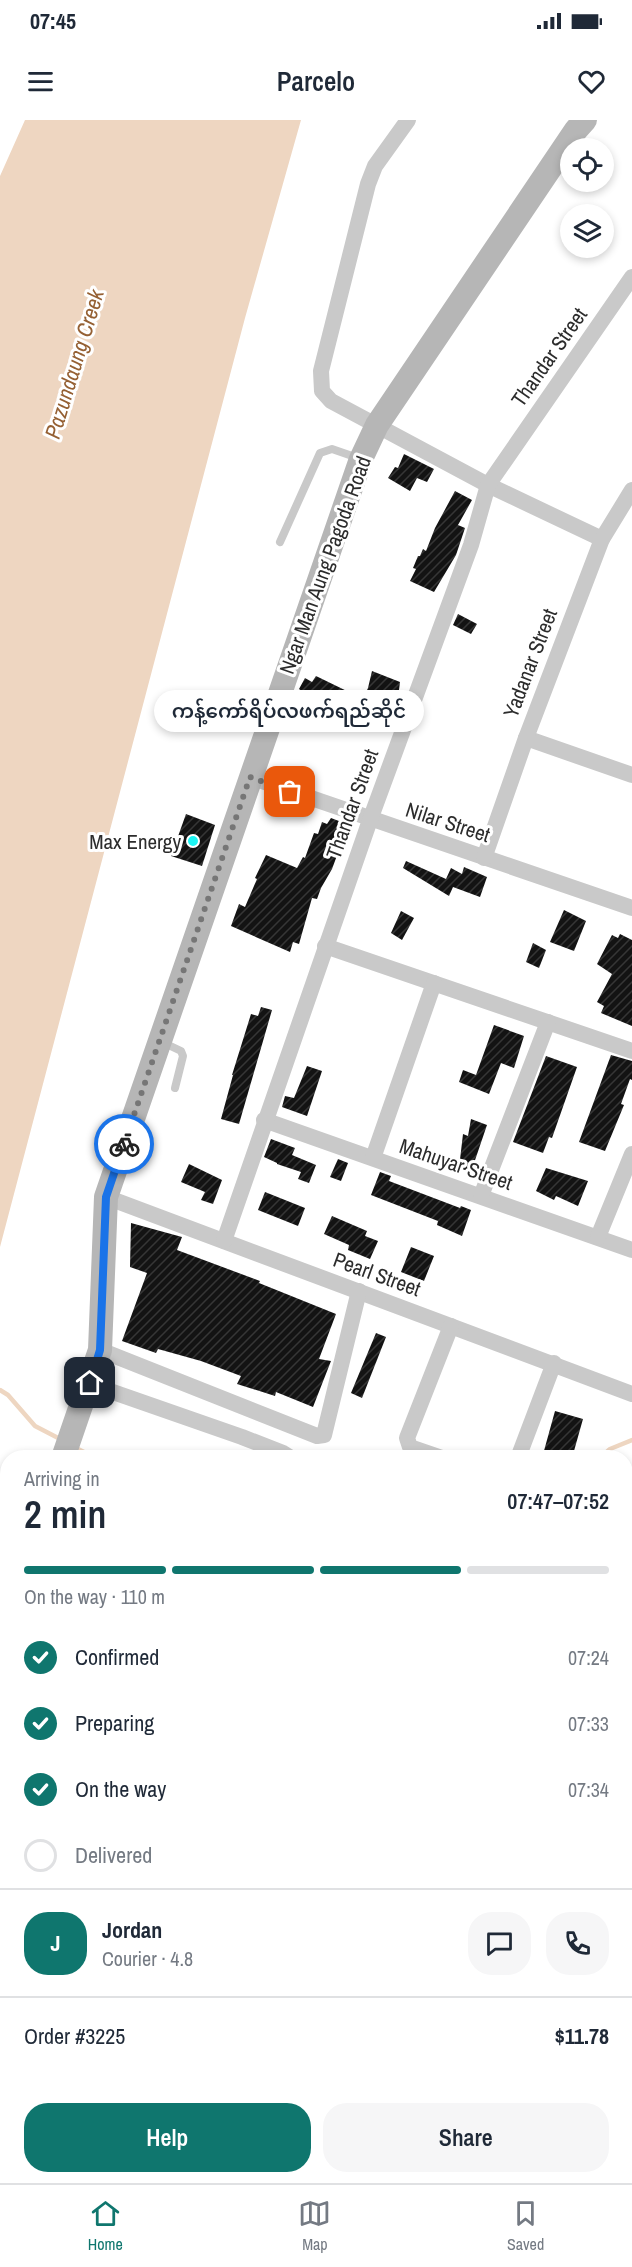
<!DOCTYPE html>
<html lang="en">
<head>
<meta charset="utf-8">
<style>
  :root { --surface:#fff; --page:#f6f6f7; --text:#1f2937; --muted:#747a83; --line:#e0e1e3; --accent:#0f766e }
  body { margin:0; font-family:"Archivo Narrow","Noto Sans Myanmar",sans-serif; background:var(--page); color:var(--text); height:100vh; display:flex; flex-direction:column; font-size:22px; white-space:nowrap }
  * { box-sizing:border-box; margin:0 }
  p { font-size:20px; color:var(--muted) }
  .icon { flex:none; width:33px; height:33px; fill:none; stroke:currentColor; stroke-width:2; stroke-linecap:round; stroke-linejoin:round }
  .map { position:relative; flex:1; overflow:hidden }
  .details { position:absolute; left:0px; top:1330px; width:633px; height:734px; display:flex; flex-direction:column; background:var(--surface); border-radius:24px 24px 0 0; box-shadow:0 3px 9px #0003 }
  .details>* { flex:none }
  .buttons { position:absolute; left:560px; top:18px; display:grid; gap:12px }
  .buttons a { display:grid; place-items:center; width:54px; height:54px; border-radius:50%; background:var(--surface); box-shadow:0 3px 9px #0003; font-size:30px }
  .pin { position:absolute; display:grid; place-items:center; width:51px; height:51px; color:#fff; margin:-26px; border-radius:12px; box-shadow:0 3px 9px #0006 }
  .courier { position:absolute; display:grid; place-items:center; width:60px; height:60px; margin:-30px; border:4px solid #1a73e8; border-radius:50%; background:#fff; color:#222; box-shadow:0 2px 8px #0007 }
  .bubble { position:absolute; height:42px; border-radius:21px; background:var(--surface); box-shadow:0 3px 9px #0003; font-size:20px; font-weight:600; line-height:42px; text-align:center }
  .summary em { font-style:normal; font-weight:600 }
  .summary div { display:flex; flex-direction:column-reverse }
  .summary { display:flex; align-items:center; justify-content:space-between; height:102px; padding:0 24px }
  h1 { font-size:39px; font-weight:600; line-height:45px }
  .bar { display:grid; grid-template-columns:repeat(4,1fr); gap:9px 6px; align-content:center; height:72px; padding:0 24px }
  .bar i { height:8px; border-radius:4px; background:var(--line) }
  .bar .on { background:var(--accent) }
  .bar p { grid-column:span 4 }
  .line { display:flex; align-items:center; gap:15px; padding:0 24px; border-top:2px solid var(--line) }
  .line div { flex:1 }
  .round { display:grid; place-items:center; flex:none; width:63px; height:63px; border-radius:24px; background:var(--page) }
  ol { padding:0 24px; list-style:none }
  li { display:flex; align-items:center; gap:18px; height:66px }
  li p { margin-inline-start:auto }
  li .icon { padding:6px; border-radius:50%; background:var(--accent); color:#fff; stroke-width:4 }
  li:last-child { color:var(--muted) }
  li i { width:33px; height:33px; border:3px solid var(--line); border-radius:50% }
  .cta { display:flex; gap:12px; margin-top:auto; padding:12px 24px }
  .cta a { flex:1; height:69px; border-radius:24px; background:var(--accent); color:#fff; font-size:24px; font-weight:600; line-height:69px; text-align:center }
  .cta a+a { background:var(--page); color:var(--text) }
  .status { display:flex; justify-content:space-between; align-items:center; height:42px; padding:0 30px; background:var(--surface); direction:ltr }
  .status svg { height:16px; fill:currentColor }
  header { display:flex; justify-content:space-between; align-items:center; height:78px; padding:0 24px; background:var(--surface); font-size:27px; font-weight:600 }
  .menu { display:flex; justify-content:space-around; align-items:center; height:84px; border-top:2px solid var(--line); background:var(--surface); font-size:16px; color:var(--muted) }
  .menu a { display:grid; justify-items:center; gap:3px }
  .menu .on { color:var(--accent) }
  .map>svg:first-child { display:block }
  .water { fill:#eed6c1 }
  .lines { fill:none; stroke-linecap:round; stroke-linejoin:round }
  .stream { stroke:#eed6c1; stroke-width:4.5 }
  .building { fill:url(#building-hatch) }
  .lane { stroke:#c9c9c9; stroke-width:8 }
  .street { stroke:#c9c9c9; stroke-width:16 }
  .secondary { stroke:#b6b6b6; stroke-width:24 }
  .done { stroke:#767676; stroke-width:6; stroke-dasharray:0 10.8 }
  .route { stroke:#1a73e8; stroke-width:8 }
  .poi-dot { fill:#1cf5f4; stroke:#fff; stroke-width:2 }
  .labels { text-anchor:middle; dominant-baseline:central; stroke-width:6; stroke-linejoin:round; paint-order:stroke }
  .street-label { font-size:21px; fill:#2c2c2c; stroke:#fff }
  .poi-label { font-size:21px; fill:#2c2c2c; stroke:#fff; text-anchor:end }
  .water-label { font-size:22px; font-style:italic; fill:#956033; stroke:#fff }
</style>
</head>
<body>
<div class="status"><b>07:45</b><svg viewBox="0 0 49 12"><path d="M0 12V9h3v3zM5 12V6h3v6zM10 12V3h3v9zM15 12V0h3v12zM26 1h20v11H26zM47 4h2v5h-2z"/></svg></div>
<header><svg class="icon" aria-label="menu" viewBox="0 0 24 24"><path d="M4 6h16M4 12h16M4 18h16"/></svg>Parcelo<svg class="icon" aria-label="heart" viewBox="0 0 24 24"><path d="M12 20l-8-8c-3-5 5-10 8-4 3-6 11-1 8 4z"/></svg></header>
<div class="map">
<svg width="632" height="2063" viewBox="0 0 632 2063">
  <defs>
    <pattern id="building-hatch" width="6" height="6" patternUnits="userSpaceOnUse" patternTransform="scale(1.5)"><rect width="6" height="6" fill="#131313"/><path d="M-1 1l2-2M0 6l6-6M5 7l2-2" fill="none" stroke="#363636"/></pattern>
  </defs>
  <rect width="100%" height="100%" fill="#fff"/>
  <path class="water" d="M25,0H301L245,198L0,1127V56Z"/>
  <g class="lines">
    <g class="stream">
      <path d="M0,1270L8,1275L35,1306L62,1320"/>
      <path d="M74,1327L96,1338"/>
      <path d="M600,1338L610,1329L632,1320"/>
    </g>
  </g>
  <g class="building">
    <path d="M404,334L434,349L427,362L417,358L410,371L388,358L395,347L398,348Z"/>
    <path d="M455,371L472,380L458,405L465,408L456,435L434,472L410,461L416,449L413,448L418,436H420L423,429L426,431L435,408Z"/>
    <path d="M458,494L477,504L471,514L453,505Z"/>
    <path d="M372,551L400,562L398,578L391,592L362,580L368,568Z"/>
    <path d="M316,556L355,575L343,599L305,582L307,575L299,569L305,558L312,562Z"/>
    <path d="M186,694L215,705L202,746L171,736Z"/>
    <path d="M331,698L352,706L345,723L342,722L332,749L321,768L317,779L312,778L299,824L293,822L290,832L231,806L239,784L245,787L257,759L255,758L266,735L297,748L303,737L305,738L314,713L318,714L322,702L327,704Z"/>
    <path d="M406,741L446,759L451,748L462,754L464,747L487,757L480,777L453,767L449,776L403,748Z"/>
    <path d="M564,790L586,801L574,831L550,822Z"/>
    <path d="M401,791L414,798L402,820L391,813Z"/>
    <path d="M620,814L632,820V906L601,893L604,886L597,882L612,854L597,844L612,815L618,818Z"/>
    <path d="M533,823L546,830L539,848L526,842Z"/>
    <path d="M261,887L272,890L239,1004L221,999L233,955H232L251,894L258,896Z"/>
    <path d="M494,905L524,916L514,948L501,943L489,974L459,962L463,950L476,955Z"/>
    <path d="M611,935L632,941V960L630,959L621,984L624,985L605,1031L579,1022Z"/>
    <path d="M546,936L577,947L552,1018L549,1017L543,1033L513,1022Z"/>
    <path d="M307,946L322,951L307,996L282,987L285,976L294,978Z"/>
    <path d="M471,999L487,1005L471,1052L459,1048L463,1014L468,1016Z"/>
    <path d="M271,1019L295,1028L292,1035L316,1045L309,1063L298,1059L301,1052L277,1044V1043L264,1037Z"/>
    <path d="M338,1039L348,1043L341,1061L330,1057Z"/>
    <path d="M189,1044L222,1060L213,1084L201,1080L205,1072L181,1062Z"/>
    <path d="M546,1048L588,1061L578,1086L556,1076L554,1080L536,1071Z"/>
    <path d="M380,1052L391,1056L389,1061L460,1088L461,1086L471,1090L462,1116L437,1105L438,1101L371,1075Z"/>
    <path d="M265,1072L305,1088L298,1106L258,1090Z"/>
    <path d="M332,1096L367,1111L365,1116L378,1121L370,1139L348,1130L349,1125L324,1114Z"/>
    <path d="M131,1103L182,1117L177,1130L260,1161L259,1163L336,1194L319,1239L331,1241L313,1287L276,1272L275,1276L237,1264L241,1256L201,1241L158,1229L156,1233L122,1221L147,1153L130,1147Z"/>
    <path d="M411,1127L434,1136L424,1161L401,1152Z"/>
    <path d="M376,1213L386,1217L362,1278L351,1273Z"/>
    <path d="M555,1291L583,1299L572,1338H542Z"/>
  </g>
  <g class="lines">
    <g class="lane">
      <path d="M280,422L320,333L332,329L361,339"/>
      <path d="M162,922L181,931L183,936L175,968"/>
    </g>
    <g class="street">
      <path d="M408,0L375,46L368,64L321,251L322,271L331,281L488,365L602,419"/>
      <path d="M526,618L632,655"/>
      <path d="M250,657L632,788"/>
      <path d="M484,738L526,618L602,419L632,370"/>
      <path d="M325,826L632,931"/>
      <path d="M264,1000L632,1130"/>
      <path d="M373,1038L434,863"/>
      <path d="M481,1076L548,902"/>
      <path d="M106,1077L632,1274"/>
      <path d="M598,1117L632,1034"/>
      <path d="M224,1121L370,700L471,425L488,365L632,157"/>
      <path d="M100,1230L317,1316L324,1315L359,1171"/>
      <path d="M90,1264L242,1317L283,1333L291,1338"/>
      <path d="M442,1338L410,1327L407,1318L451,1206"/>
      <path d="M518,1338L554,1243"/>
      <path d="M626,1528L632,1534"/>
      <path d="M626,1685L632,1692"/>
      <path d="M0,1827L8,1831"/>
      <path d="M105,2063L114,2056"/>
    </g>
    <g class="secondary">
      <path d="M63,1338L100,1230L106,1077L361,339L377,305L576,10L585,0"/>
      <path d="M0,1506L8,1486"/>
      <path d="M0,1667L8,1671"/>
      <path d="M355,2056L360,2063"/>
    </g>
  </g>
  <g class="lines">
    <path class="done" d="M124,1024L250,657L290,672"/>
    <path class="route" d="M90,1263L100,1230L106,1077L124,1024"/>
  </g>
  <circle class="poi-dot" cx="193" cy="721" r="6"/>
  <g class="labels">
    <g class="street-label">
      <text transform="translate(549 237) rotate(-55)">Thandar Street</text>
      <text transform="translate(325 445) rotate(-70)">Ngar Man Aung Pagoda Road</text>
      <text transform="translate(530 543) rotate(-69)">Yadanar Street</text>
      <text transform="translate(352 684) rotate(-70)">Thandar Street</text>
      <text transform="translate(448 702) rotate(18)">Nilar Street</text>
      <text transform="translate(456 1044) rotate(19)">Mahuyar Street</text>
      <text transform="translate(377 1154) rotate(20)">Pearl Street</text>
    </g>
    <g class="poi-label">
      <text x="181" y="721">Max Energy</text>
    </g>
    <g class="water-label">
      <text transform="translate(74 244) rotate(-73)">Pazundaung Creek</text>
    </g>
  </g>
</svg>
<div class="buttons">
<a><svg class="icon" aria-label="locate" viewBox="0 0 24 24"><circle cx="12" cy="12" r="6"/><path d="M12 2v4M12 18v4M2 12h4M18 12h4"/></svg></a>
<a><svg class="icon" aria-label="layers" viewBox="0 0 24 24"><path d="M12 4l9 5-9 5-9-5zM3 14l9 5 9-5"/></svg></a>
</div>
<div class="pin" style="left:290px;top:672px;background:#ea580c"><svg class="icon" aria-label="bag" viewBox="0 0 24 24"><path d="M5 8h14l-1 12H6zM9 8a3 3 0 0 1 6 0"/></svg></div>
<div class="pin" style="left:90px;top:1263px;background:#1f2937"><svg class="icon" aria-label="home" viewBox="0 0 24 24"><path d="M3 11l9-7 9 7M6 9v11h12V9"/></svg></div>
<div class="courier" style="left:124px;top:1024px"><svg class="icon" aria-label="bike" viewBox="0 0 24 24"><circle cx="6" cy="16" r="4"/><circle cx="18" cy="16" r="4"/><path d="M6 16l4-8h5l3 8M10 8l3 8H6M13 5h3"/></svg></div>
<div class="bubble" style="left:154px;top:570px;width:270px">ကန့်ကော်ရိပ်လဖက်ရည်ဆိုင်</div>
<section class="details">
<div class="summary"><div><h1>2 min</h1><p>Arriving in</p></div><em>07:47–07:52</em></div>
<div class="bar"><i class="on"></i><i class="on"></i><i class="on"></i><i></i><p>On the way · 110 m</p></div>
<ol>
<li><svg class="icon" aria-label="check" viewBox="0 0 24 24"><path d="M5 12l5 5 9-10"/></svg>Confirmed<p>07:24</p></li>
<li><svg class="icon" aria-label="check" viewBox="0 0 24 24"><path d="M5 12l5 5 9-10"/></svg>Preparing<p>07:33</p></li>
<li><svg class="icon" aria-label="check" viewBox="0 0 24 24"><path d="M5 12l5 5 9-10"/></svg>On the way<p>07:34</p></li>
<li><i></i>Delivered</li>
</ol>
<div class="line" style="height:108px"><b class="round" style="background:var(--accent);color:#fff">J</b><div><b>Jordan</b><p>Courier · 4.8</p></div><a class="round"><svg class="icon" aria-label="chat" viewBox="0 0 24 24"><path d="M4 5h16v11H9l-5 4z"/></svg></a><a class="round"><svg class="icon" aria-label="phone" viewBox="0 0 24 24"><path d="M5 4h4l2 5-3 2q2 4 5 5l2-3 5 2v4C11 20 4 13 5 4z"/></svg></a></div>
<div class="line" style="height:78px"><div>Order #3225</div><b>$11.78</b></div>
<div class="cta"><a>Help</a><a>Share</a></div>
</section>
</div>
<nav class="menu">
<a class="on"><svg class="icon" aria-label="home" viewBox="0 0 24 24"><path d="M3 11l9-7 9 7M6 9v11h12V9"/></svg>Home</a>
<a><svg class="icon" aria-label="map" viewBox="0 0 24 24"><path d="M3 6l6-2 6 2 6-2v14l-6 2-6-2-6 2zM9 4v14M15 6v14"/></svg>Map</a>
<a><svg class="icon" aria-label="saved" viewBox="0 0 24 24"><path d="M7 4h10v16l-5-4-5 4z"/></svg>Saved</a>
</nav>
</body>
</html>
